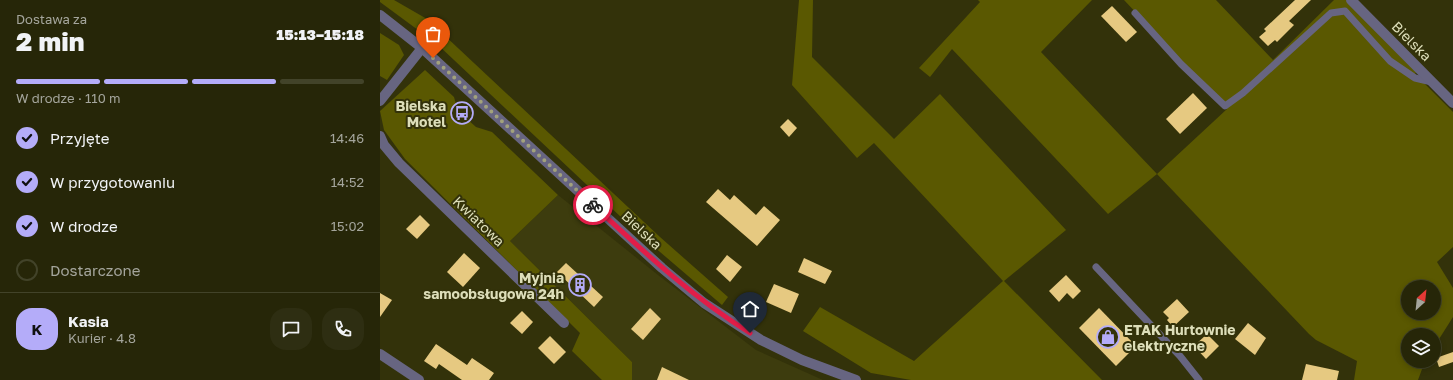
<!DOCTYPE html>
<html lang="pl">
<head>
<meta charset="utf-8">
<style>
  :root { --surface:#262608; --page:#2e2e12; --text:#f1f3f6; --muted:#a4a59c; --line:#424329; --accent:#b4acf9 }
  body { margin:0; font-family:"Golos Text",sans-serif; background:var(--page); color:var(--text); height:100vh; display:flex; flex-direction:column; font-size:15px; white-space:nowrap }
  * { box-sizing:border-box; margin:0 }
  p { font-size:13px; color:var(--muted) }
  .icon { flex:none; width:22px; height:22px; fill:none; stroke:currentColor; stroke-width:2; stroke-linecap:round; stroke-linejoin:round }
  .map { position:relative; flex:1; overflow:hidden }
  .panel { display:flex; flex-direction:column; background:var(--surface); width:380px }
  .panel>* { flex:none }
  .needle { width:26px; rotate:27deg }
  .tools { position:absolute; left:1021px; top:280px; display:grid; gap:8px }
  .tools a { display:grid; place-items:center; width:40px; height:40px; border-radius:50%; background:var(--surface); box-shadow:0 2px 6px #0003,0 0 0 1px var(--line); font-size:20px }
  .pin { position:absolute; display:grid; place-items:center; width:34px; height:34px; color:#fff; margin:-41px -17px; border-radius:50% 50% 50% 0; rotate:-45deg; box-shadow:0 0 4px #0007 }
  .pin .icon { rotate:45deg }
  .courier { position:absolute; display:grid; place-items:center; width:40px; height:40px; margin:-20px; border:3px solid #e11d48; border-radius:50%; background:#fff; color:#222; box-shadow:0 1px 5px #0007 }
  .head em { font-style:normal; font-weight:800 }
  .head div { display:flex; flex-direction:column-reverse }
  .head { display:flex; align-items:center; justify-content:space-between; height:68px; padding:0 16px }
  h1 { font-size:26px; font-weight:800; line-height:30px }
  .bar { display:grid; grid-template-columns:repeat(4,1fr); gap:6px 4px; align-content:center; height:48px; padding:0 16px }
  .bar i { height:5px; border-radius:3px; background:var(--line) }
  .bar .selected { background:var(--accent) }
  .bar p { grid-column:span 4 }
  .line { display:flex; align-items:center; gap:10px; padding:0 16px; border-top:1px solid var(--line) }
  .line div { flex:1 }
  .round { display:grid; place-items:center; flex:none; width:42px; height:42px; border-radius:16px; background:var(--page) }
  ol { padding:0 16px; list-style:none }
  li { display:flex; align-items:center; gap:12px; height:44px }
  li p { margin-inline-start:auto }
  li .icon { padding:4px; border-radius:50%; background:var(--accent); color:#111; stroke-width:4 }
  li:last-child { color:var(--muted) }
  li i { width:22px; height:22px; border:2px solid var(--line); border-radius:50% }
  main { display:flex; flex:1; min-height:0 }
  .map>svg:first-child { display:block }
  .built { fill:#3d3c0e }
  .green { fill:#5a5801; fill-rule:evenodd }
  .building { fill:#e6c981 }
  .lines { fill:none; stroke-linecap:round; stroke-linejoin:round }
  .service { stroke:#676581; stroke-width:7 }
  .minor { stroke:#676581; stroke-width:10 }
  .tertiary { stroke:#676581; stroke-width:10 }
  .done { stroke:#a2a27c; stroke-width:4; stroke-dasharray:0 7.2 }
  .route { stroke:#e11d48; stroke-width:5 }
  .labels { text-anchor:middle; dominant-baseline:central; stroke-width:4; stroke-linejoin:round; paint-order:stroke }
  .street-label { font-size:14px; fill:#dddeb9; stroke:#33320a }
  .poi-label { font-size:14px; font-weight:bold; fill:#dddeb9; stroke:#33320a; text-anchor:end }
</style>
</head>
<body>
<main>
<section class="panel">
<div class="head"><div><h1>2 min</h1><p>Dostawa za</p></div><em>15:13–15:18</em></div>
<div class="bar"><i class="selected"></i><i class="selected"></i><i class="selected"></i><i></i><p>W drodze · 110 m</p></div>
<ol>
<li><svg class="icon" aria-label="check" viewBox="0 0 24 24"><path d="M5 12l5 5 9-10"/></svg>Przyjęte<p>14:46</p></li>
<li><svg class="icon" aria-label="check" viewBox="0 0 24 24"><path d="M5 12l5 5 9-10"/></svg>W przygotowaniu<p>14:52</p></li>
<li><svg class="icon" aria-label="check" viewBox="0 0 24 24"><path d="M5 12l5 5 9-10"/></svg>W drodze<p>15:02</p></li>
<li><i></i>Dostarczone</li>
</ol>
<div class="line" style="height:72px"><b class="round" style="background:var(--accent);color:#111">K</b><div><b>Kasia</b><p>Kurier · 4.8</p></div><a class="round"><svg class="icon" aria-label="chat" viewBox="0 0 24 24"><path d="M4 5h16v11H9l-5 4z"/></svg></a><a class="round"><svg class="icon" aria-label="phone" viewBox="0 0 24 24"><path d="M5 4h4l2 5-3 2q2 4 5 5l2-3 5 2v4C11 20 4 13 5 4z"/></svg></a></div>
</section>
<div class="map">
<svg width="1073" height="380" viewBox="0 0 1073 380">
  <rect width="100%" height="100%" fill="#33320a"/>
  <path class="built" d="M178,195L278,275L376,350L443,380H252V362L130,241Z"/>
  <g class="green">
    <path d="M0,0H14L47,19L280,237L348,297L342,305L259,234L57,44L0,2Z"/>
    <path d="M419,0H433L432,57L514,139L560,94L686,230L624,281L722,380H531L491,373L423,331L440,307L534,361L623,281L494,143L477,158L412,85Z"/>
    <path d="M598,0H712L661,52L777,174L847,109L744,0H836L893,60L954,0H968L1037,71L1035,74L1073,112V247L1057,262L1073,288V317L1054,347V335H1028V361H1045L1038,380H974L977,361L936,340L929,334L777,174L728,214L572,49L550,77L539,68L600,2ZM1028,287H1054V313H1028Z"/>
    <path d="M0,33L19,45L24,55L7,80L0,76Z"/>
    <path d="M45,70L74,97L78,111L96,127L112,132L178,195L130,241L252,362V380H222L192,351L200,333L25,159L4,130L0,111Z"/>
  </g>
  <g class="building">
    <path d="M915,0H931L909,21L914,25L897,42L895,40L888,46L879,37L886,31L884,29Z"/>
    <path d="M732,6L757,32L746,42L721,16Z"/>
    <path d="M813,93L827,108L800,134L786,119Z"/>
    <path d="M408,119L417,128L409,137L400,127Z"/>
    <path d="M338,189L350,200L354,195L376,215L384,206L400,220L377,246L326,202Z"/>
    <path d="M40,215L50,225L37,239L26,229Z"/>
    <path d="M84,253L100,268L83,287L67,272Z"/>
    <path d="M347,255L362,267L350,282L336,269Z"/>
    <path d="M424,258L452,271L445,284L418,272Z"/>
    <path d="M186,263L223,297L214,307L177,272Z"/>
    <path d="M686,275L701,291L693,299L687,293L679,302L669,291Z"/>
    <path d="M394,284L419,294L411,313L386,302Z"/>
    <path d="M0,293L12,300L0,317Z"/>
    <path d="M797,299L809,312L793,327L787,320L789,318L783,312Z"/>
    <path d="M270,308L281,319L263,340L251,329Z"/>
    <path d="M719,308L756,346L736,366L699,328Z"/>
    <path d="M142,311L153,322L142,334L130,323Z"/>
    <path d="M868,323L886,338L875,355L855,339Z"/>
    <path d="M827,334L839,346L826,359L814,346Z"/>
    <path d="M170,336L186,352L174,364L158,348Z"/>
    <path d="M56,344L87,365L92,358L114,373L109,380H82L59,364L56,369L44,361Z"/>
    <path d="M1073,352V362L1059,367L1056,358Z"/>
    <path d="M926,364L959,371L957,380H922Z"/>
    <path d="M282,367L309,380H277Z"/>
  </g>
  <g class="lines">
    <g class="service">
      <path d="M755,13L801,64L845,106L863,93L951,13L965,11L1010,61L1035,78L1052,82"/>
      <path d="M716,267L800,356L819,380"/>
    </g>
    <g class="minor">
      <path d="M971,0L1073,103"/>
      <path d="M0,101L42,48"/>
      <path d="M0,136L4,145L19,163L184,323"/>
      <path d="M0,354L39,380"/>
    </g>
    <path class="tertiary" d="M0,15L42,48L282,268L324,303L381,340L422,360L476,380"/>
  </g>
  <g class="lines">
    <path class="done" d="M53,58L213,205"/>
    <path class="route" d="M213,205C263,251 312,297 370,333"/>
  </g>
  <defs>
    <g id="bus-ring" transform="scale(1.15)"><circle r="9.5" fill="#33320a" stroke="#b4acf9" stroke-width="1.5"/><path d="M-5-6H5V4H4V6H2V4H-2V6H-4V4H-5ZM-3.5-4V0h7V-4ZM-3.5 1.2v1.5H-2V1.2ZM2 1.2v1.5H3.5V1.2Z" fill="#b4acf9"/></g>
    <g id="building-ring" transform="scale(1.15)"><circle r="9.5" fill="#33320a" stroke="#b4acf9" stroke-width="1.5"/><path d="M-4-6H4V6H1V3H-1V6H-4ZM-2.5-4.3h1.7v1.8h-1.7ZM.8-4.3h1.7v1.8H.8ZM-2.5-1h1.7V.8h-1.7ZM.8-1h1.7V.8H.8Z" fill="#b4acf9"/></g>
    <g id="shop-ring" transform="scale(1.15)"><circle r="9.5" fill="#33320a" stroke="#b4acf9" stroke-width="1.5"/><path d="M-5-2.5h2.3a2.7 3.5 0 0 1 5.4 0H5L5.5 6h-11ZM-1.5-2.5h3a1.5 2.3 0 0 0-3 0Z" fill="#b4acf9"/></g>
  </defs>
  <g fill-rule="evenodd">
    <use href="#bus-ring" x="82" y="113"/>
    <use href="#building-ring" x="200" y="285"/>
    <use href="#shop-ring" x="728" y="337"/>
  </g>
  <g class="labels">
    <g class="street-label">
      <text transform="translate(1032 41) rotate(45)">Bielska</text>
      <text transform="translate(99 221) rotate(44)">Kwiatowa</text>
      <text transform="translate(262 230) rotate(43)">Bielska</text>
    </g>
    <g class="poi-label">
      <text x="66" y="105">Bielska<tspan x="66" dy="16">Motel</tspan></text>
      <text x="184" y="277">Myjnia<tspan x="184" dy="16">samoobsługowa 24h</tspan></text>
      <text x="744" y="329" text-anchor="start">ETAK Hurtownie<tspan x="744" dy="16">elektryczne</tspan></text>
    </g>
  </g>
</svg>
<div class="tools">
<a><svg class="needle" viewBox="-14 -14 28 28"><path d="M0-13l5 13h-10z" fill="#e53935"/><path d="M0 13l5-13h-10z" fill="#a4a59c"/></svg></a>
<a><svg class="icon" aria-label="layers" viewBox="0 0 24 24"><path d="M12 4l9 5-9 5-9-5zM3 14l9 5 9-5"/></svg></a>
</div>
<div class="pin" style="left:53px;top:58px;background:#ea580c"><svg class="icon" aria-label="bag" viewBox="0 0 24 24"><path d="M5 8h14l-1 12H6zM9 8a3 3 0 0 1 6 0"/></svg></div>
<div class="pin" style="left:370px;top:333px;background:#1f2937"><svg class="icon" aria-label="home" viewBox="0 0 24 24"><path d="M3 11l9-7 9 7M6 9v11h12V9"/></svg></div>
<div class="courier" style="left:213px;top:205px"><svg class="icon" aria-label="bike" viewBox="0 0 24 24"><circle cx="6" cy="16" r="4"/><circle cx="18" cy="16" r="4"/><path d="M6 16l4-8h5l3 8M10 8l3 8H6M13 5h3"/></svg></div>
</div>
</main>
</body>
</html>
